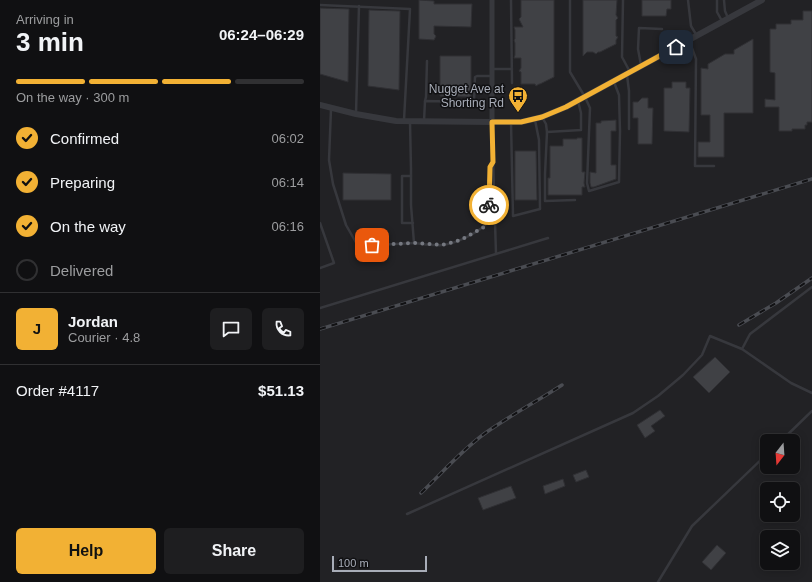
<!DOCTYPE html>
<html lang="en">
<head>
<meta charset="utf-8">
<style>
  :root { --surface:#101012; --page:#1e1e20; --text:#f1f3f6; --muted:#9c9d9f; --line:#303032; --accent:#f2b134 }
  body { margin:0; font-family:Arial,sans-serif; background:var(--page); color:var(--text); height:100vh; display:flex; flex-direction:column; font-size:15px; white-space:nowrap }
  * { box-sizing:border-box; margin:0 }
  p { font-size:13px; color:var(--muted) }
  .icon { flex:none; width:22px; height:22px; fill:none; stroke:currentColor; stroke-width:2; stroke-linecap:round; stroke-linejoin:round }
  .map { position:relative; flex:1; overflow:hidden }
  .drawer { display:flex; flex-direction:column; background:var(--surface); width:320px }
  .drawer>* { flex:none }
  .needle { width:26px; rotate:197deg }
  .controls { position:absolute; left:440px; top:434px; display:grid; gap:8px }
  .controls a { display:grid; place-items:center; width:40px; height:40px; border-radius:6px; background:var(--surface); box-shadow:0 2px 10px #0003,0 0 0 1px var(--line); font-size:20px }
  .scale { position:absolute; left:12px; bottom:10px; width:95px; box-sizing:border-box; padding-left:4px; border:2px solid #a8adb8; border-top:0; font-size:11px; line-height:14px; white-space:nowrap; color:#a8adb8; -webkit-text-stroke:3px #111113; paint-order:stroke }
  .pin { position:absolute; display:grid; place-items:center; width:34px; height:34px; color:#fff; margin:-17px; border-radius:8px; box-shadow:0 2px 6px #0006 }
  .courier { position:absolute; display:grid; place-items:center; width:40px; height:40px; margin:-20px; border:3px solid #f2b134; border-radius:50%; background:#fff; color:#222; box-shadow:0 1px 5px #0007 }
  .summary em { font-style:normal; font-weight:800 }
  .summary div { display:flex; flex-direction:column-reverse }
  .summary { display:flex; align-items:center; justify-content:space-between; height:68px; padding:0 16px }
  h1 { font-size:26px; font-weight:800; line-height:30px }
  .bar { display:grid; grid-template-columns:repeat(4,1fr); gap:6px 4px; align-content:center; height:48px; padding:0 16px }
  .bar i { height:5px; border-radius:3px; background:var(--line) }
  .bar .active { background:var(--accent) }
  .bar p { grid-column:span 4 }
  .line { display:flex; align-items:center; gap:10px; padding:0 16px; border-top:1px solid var(--line) }
  .line div { flex:1 }
  .round { display:grid; place-items:center; flex:none; width:42px; height:42px; border-radius:6px; background:var(--page) }
  ol { padding:0 16px; list-style:none }
  li { display:flex; align-items:center; gap:12px; height:44px }
  li p { margin-inline-start:auto }
  li .icon { padding:4px; border-radius:50%; background:var(--accent); color:#111; stroke-width:4 }
  li:last-child { color:var(--muted) }
  li i { width:22px; height:22px; border:2px solid var(--line); border-radius:50% }
  .button { display:flex; gap:8px; margin-top:auto; padding:8px 16px }
  .button a { flex:1; height:46px; border-radius:6px; background:var(--accent); color:#111; font-size:16px; font-weight:800; line-height:46px; text-align:center }
  .button a+a { background:var(--page); color:var(--text) }
  main { display:flex; flex:1; min-height:0 }
  .map>svg:first-child { display:block }
  .built { fill:#222225; fill-rule:evenodd }
  .building { fill:#404145; stroke:#303034 }
  .lines { fill:none; stroke-linecap:round; stroke-linejoin:round }
  .service { stroke:#37383d; stroke-width:2.5 }
  .minor { stroke:#37383d; stroke-width:5 }
  .tertiary { stroke:#37383d; stroke-width:6 }
  .rail-casing { stroke:#4a4c52; stroke-width:3.5 }
  .rail { stroke:#111113; stroke-width:2; stroke-dasharray:6; stroke-linecap:butt }
  .done { stroke:#757880; stroke-width:4; stroke-dasharray:0 7.2 }
  .route { stroke:#f2b134; stroke-width:5 }
  .labels { text-anchor:middle; dominant-baseline:central; stroke-width:3; stroke-linejoin:round; paint-order:stroke }
  .poi-label { font-size:12px; fill:#a8adb8; stroke:#111113; text-anchor:end }
</style>
</head>
<body>
<main>
<section class="drawer">
<div class="summary"><div><h1>3 min</h1><p>Arriving in</p></div><em>06:24–06:29</em></div>
<div class="bar"><i class="active"></i><i class="active"></i><i class="active"></i><i></i><p>On the way · 300 m</p></div>
<ol>
<li><svg class="icon" aria-label="check" viewBox="0 0 24 24"><path d="M5 12l5 5 9-10"/></svg>Confirmed<p>06:02</p></li>
<li><svg class="icon" aria-label="check" viewBox="0 0 24 24"><path d="M5 12l5 5 9-10"/></svg>Preparing<p>06:14</p></li>
<li><svg class="icon" aria-label="check" viewBox="0 0 24 24"><path d="M5 12l5 5 9-10"/></svg>On the way<p>06:16</p></li>
<li><i></i>Delivered</li>
</ol>
<div class="line" style="height:72px"><b class="round" style="background:var(--accent);color:#111">J</b><div><b>Jordan</b><p>Courier · 4.8</p></div><a class="round"><svg class="icon" aria-label="chat" viewBox="0 0 24 24"><path d="M4 5h16v11H9l-5 4z"/></svg></a><a class="round"><svg class="icon" aria-label="phone" viewBox="0 0 24 24"><path d="M5 4h4l2 5-3 2q2 4 5 5l2-3 5 2v4C11 20 4 13 5 4z"/></svg></a></div>
<div class="line" style="height:52px"><div>Order #4117</div><b>$51.13</b></div>
<div class="button"><a>Help</a><a>Share</a></div>
</section>
<div class="map">
<svg width="492" height="582" viewBox="0 0 492 582">
  <rect width="100%" height="100%" fill="#161618"/>
  <path class="built" d="M0,0H492V582H0ZM447,441H473V467H447ZM447,489H473V515H447ZM447,537H473V563H447Z"/>
  <g class="building">
    <path d="M99,0L114,1V4H152L151,27L114,26V34L116,36L114,40L99,39Z"/>
    <path d="M201,0H234V77L220,84H219L216,86L215,84H201V72L199,71L201,68V58H194L195,55V43L194,40L195,39V30L194,27H203L199,19L201,17Z"/>
    <path d="M263,0H297L296,15L298,18L296,20V36L298,37L296,40V44L280,52H278L276,54L273,52H267L263,56Z"/>
    <path d="M322,0H351V9H347L346,16H322Z"/>
    <path d="M0,8L29,9L28,82L0,74Z"/>
    <path d="M49,10L80,11L79,90L48,86Z"/>
    <path d="M483,11H492V122H487V125H485V129H472V131H459V107H445V99L455,100V73L450,72V29H456V24H471V20H483Z"/>
    <path d="M433,39V113H404V157H378V142H390V115H381V68L388,69V64L405,54H414V50Z"/>
    <path d="M120,56H151V97L120,96Z"/>
    <path d="M352,82H366V88H370L369,132L344,131V88H352Z"/>
    <path d="M322,98H328V108H333L332,144H318V118H313V102H318Z"/>
    <path d="M296,120V131H291V165H296V179L274,187H271L270,183V172L276,173V123H281V121Z"/>
    <path d="M257,138H262V172H265L264,183L265,187H262V195H228V178H230V146H243V139H257Z"/>
    <path d="M195,151H216L217,200H195Z"/>
    <path d="M23,173L71,174V200H23Z"/>
    <path d="M395,357L410,372L389,393L373,377Z"/>
    <path d="M340,410L345,416L331,426L335,431L325,438L317,425Z"/>
    <path d="M266,470L269,477L256,482L253,475Z"/>
    <path d="M243,479L245,486L225,494L223,486Z"/>
    <path d="M191,486L196,498L163,510L158,498Z"/>
    <path d="M397,545L406,553L391,570L382,562Z"/>
  </g>
  <g class="lines">
    <g class="service">
      <path d="M191,0L192,83"/>
      <path d="M250,0V72L265,97L270,108L267,183L269,191L299,182L300,131L299,95L294,82"/>
      <path d="M303,0L302,57L310,72"/>
      <path d="M368,0L371,26L377,36"/>
      <path d="M397,0V12L402,21"/>
      <path d="M404,0L405,11L408,18"/>
      <path d="M0,5L90,9L84,120"/>
      <path d="M369,40L376,59L375,166H394"/>
      <path d="M321,65L318,49L319,28L342,29"/>
      <path d="M173,69H192"/>
      <path d="M307,75L309,91V129"/>
      <path d="M105,101L106,97L107,61"/>
      <path d="M11,109L9,160L13,184L26,225L38,246L94,243L91,205V169L90,122"/>
      <path d="M36,113L39,6"/>
      <path d="M222,117L226,124L227,132L261,130V113L258,101"/>
      <path d="M104,121L105,101L153,102L154,101L155,77L157,76H172"/>
      <path d="M191,122L193,216L220,209L219,140L215,120"/>
      <path d="M172,123L176,254"/>
      <path d="M227,132L225,174V201L255,200"/>
      <path d="M91,176H82V223H93"/>
      <path d="M0,223L14,263L0,268"/>
      <path d="M94,243C103,244 114,246 122,245C136,244 160,232 169,221L170,167L173,162"/>
      <path d="M0,308L228,238"/>
      <path d="M422,349L430,334L492,287"/>
      <path d="M461,441L492,411"/>
      <path d="M87,514L313,413L338,396L363,375L382,355L390,336L422,349L471,383L492,393"/>
      <path d="M338,582L372,526L447,454"/>
    </g>
    <path class="minor" d="M172,0V122"/>
    <path class="tertiary" d="M0,105L36,114L76,121L172,122H201L214,119L222,117L246,107L442,0"/>
    <g class="rail-casing">
      <g id="rail">
        <path d="M419,325L456,303L492,278"/>
        <path d="M0,329L492,179"/>
        <path d="M101,493C122,473 141,451 164,434C189,416 216,402 242,385"/>
      </g>
    </g>
    <use href="#rail" class="rail"/>
  </g>
  <g class="lines">
    <path class="done" d="M52,245L94,243L122,245L141,240L164,227L169,221V205"/>
    <path class="route" d="M169,205L170,167L173,162L172,122H201L222,117L246,107L356,47"/>
  </g>
  <defs>
    <g id="bus-pin" transform="scale(1)"><path d="M0 17L-7.5 6A9.5 9.5 0 1 1 7.5 6Z" fill="#f2b134" stroke="#111113"/><path d="M-5-6H5V4H4V6H2V4H-2V6H-4V4H-5ZM-3.5-4V0h7V-4ZM-3.5 1.2v1.5H-2V1.2ZM2 1.2v1.5H3.5V1.2Z" fill="#111"/></g>
  </defs>
  <g fill-rule="evenodd">
    <use href="#bus-pin" x="198" y="96"/>
  </g>
  <g class="labels">
    <g class="poi-label">
      <text x="184" y="89">Nugget Ave at<tspan x="184" dy="14">Shorting Rd</tspan></text>
    </g>
  </g>
</svg>
<div class="controls">
<a><svg class="needle" viewBox="-14 -14 28 28"><path d="M0-13l5 13h-10z" fill="#e53935"/><path d="M0 13l5-13h-10z" fill="#9c9d9f"/></svg></a>
<a><svg class="icon" aria-label="locate" viewBox="0 0 24 24"><circle cx="12" cy="12" r="6"/><path d="M12 2v4M12 18v4M2 12h4M18 12h4"/></svg></a>
<a><svg class="icon" aria-label="layers" viewBox="0 0 24 24"><path d="M12 4l9 5-9 5-9-5zM3 14l9 5 9-5"/></svg></a>
</div>
<div class="scale">100 m</div>
<div class="pin" style="left:52px;top:245px;background:#ea580c"><svg class="icon" aria-label="bag" viewBox="0 0 24 24"><path d="M5 8h14l-1 12H6zM9 8a3 3 0 0 1 6 0"/></svg></div>
<div class="pin" style="left:356px;top:47px;background:#1f2937"><svg class="icon" aria-label="home" viewBox="0 0 24 24"><path d="M3 11l9-7 9 7M6 9v11h12V9"/></svg></div>
<div class="courier" style="left:169px;top:205px"><svg class="icon" aria-label="bike" viewBox="0 0 24 24"><circle cx="6" cy="16" r="4"/><circle cx="18" cy="16" r="4"/><path d="M6 16l4-8h5l3 8M10 8l3 8H6M13 5h3"/></svg></div>
</div>
</main>
</body>
</html>
